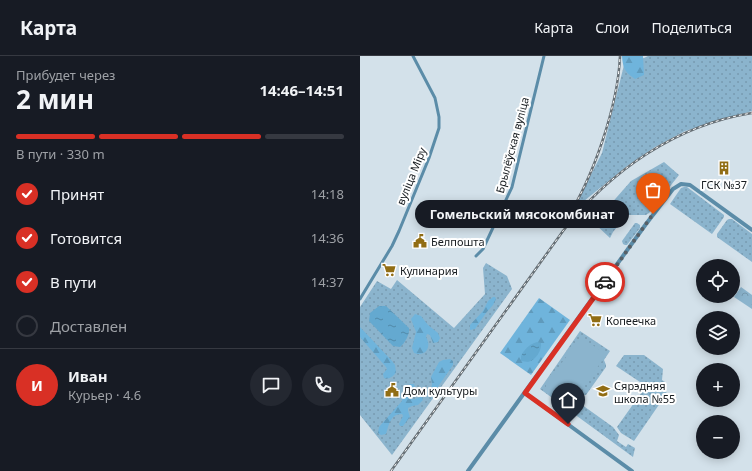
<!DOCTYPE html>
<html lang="ru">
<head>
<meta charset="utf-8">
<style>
  :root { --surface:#171b24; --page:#242831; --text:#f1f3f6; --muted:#9ea1a6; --line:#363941; --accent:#d93025 }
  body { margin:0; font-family:"Noto Sans",sans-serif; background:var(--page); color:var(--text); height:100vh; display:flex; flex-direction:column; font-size:15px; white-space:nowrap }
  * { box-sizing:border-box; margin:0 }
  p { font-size:13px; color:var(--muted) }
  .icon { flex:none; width:22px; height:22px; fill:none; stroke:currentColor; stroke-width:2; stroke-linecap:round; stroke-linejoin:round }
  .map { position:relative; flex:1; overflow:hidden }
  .panel { display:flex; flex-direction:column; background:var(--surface); width:360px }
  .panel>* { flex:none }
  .buttons { position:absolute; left:336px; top:203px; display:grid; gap:8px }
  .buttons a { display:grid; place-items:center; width:44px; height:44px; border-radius:50%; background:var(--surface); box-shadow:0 2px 10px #0003; font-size:20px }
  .pin { position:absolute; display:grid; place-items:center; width:34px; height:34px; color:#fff; margin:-41px -17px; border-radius:50% 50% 50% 0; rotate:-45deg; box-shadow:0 0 4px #0007 }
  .pin .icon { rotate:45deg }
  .courier { position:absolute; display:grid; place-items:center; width:40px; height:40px; margin:-20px; border:3px solid #d93025; border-radius:50%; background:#fff; color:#222; box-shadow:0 1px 5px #0007 }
  .bubble { position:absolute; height:28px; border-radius:14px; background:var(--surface); box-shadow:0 2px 10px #0003; font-size:13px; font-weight:700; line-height:28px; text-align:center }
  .summary em { font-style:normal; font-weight:700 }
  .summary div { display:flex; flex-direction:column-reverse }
  .summary { display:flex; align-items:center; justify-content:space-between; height:68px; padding:0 16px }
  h1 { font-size:26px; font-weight:700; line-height:30px }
  .bar { display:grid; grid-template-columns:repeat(4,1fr); gap:6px 4px; align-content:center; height:48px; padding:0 16px }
  .bar i { height:5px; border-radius:3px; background:var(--line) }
  .bar .selected { background:var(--accent) }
  .bar p { grid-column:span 4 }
  .line { display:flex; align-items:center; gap:10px; padding:0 16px; border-top:1px solid var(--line) }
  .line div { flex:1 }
  .round { display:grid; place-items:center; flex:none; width:42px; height:42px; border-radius:21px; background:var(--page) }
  ol { padding:0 16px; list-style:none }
  li { display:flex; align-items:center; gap:12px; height:44px }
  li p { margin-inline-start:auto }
  li .icon { padding:4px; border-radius:50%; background:var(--accent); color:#fff; stroke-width:4 }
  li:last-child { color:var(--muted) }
  li i { width:22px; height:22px; border:2px solid var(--line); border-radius:50% }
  header { display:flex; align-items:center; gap:24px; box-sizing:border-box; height:56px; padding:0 20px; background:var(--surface); border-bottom:1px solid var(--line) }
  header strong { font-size:19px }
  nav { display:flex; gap:22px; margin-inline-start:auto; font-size:14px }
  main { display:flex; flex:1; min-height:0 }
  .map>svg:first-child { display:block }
  .grass { fill:url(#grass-dots) }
  .forest { fill:url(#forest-firs) }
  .park { fill:url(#park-crowns) }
  .garden { fill:#8bb4cd }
  .water { fill:url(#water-ripples) }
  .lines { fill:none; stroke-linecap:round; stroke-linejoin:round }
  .minor { stroke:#5b8ca8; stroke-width:3 }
  .tertiary { stroke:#5b8ca8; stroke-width:4 }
  .rail-casing { stroke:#666f75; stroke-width:2.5 }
  .rail { stroke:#fff; stroke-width:1; stroke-dasharray:3; stroke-linecap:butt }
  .done { stroke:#586066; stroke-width:4; stroke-dasharray:0 7.2 }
  .route { stroke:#d93025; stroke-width:5 }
  .labels { text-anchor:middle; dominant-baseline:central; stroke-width:4; stroke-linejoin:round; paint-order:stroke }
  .street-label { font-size:11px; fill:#161b1f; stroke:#fff }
  .poi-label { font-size:11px; fill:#161b1f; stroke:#fff; text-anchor:start }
</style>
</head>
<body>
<header>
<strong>Карта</strong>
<nav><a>Карта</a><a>Слои</a><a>Поделиться</a></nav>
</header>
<main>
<section class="panel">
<div class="summary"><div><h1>2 мин</h1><p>Прибудет через</p></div><em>14:46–14:51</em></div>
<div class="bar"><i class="selected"></i><i class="selected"></i><i class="selected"></i><i></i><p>В пути · 330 m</p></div>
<ol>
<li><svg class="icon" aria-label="check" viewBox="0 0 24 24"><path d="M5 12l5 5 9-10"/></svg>Принят<p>14:18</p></li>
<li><svg class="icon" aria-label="check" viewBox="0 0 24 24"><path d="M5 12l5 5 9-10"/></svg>Готовится<p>14:36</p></li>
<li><svg class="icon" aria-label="check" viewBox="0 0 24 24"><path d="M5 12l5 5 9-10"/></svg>В пути<p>14:37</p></li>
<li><i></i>Доставлен</li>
</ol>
<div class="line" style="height:72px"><b class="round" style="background:var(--accent);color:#fff">И</b><div><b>Иван</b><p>Курьер · 4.6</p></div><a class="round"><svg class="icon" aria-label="chat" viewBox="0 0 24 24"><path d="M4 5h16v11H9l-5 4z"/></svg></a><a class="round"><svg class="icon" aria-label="phone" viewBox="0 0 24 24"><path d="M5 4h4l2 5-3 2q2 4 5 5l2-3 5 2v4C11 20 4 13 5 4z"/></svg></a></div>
</section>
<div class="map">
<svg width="392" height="415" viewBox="0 0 392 415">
  <defs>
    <pattern id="grass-dots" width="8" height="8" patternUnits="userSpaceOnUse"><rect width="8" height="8" fill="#8bb4cd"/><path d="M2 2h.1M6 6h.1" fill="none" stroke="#779ab0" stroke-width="1.8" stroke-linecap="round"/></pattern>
    <pattern id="forest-firs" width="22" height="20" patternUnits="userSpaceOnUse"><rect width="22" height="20" fill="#6fb4dc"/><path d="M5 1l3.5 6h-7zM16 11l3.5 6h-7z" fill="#5f9abc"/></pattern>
    <pattern id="park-crowns" width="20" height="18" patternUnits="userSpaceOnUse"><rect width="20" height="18" fill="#8bb4cd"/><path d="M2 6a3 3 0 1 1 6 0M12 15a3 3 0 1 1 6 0" fill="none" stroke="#779ab0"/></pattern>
    <pattern id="water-ripples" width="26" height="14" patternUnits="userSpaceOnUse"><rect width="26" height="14" fill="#64a9d0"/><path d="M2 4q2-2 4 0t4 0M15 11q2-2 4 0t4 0" fill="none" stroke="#5189a8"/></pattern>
  </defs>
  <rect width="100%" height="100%" fill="#d3e1ea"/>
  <g class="grass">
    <path d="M288,0H392V55L325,75L295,91L267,110L213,154L242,97L265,5L284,2Z"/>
    <path d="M304,106L319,119L289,157L286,159H267L253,176L250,182L234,167L271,125Z"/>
    <path d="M324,131H327L364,159V161L352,178L310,148L321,132Z"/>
    <path d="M369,163H372L392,178V206L357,181V178L367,164Z"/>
    <path d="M275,167H277L280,169V172L267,189H265L263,188L262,185Z"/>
    <path d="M126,207L147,220L152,233L32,399L0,359V251L17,225L31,233L37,224L94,272L125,238L123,212Z"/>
    <path d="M220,275L250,295L244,304L246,309V311L226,339H223L218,346L253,371L259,379L257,385L266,391L268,388L275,392L273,401L180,333Z"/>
    <path d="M264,299H284L303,313L302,324L305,326L301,332L307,337L274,385L261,377L257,371L286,330L256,310Z"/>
  </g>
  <g class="forest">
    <path d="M262,0H283L284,19L275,23C265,16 263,13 262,0Z"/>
    <path d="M133,241H135L136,243L133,249L126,257L115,273L110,274V269L123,255L128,245Z"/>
    <path d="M179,242L210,264L171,319L140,297Z"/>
    <path d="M55,258L61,260L68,269L78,277L80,282L78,286L73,287L70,279L67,278L66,281C72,291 66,301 54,297L52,292L56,276L51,263Z"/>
    <path d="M0,271L32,305L35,309L36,316C34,320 29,324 24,322L23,318L27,313L26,311L0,281Z"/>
    <path d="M90,303L93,305V309L73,338H71L70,335L72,329L71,321L79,306L83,304Z"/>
    <path d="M50,328H54L55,331L54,333L48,335V340C53,346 56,342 62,341L63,344L58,349L52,350L48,352V355L50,361L43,370H40L39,368L43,360L42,358C30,358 29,369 26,378L21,379L18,377L19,371L42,345L44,334Z"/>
  </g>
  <path class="park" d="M381,231L392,239V253L374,241Z"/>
  <path class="garden" d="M221,283L225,284L243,296L244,302L212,347C204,352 194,340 187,335L186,332V328L218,285Z"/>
  <g class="water">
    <path d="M19,250H26L49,272C50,278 45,287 40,291L33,290L9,265L10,257Z"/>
    <path d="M177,286L181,287C182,294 176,304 168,306L161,305V300C164,294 169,288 177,286Z"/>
  </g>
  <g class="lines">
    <g class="minor">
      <path d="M116,200L123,193L152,131L184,0"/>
      <path d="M0,243L32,190L39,175L69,102L79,72V61L75,42L53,0"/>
    </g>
    <g class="tertiary">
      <path d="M165,337L272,415"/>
      <path d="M108,415L286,168L313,133L321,128L330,129L392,174"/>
    </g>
    <g class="rail-casing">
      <g id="rail">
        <path d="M206,164C233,122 258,50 260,0"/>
        <path d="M31,415L203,175C250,115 316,69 392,57"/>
      </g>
    </g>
    <use href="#rail" class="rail"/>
  </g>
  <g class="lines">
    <path class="done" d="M245,226L293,158"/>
    <path class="route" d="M208,368L165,337L245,226"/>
  </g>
  <defs>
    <g id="building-bare" transform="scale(1.08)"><path d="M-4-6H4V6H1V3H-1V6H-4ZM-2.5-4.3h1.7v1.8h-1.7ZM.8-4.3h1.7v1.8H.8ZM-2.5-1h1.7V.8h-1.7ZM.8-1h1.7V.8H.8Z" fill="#916d14" stroke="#fff" stroke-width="2.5" paint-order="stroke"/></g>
    <g id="civic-bare" transform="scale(1.08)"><path d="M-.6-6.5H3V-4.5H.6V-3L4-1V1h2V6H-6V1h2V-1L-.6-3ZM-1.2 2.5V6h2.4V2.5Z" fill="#916d14" stroke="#fff" stroke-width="2.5" paint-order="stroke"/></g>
    <g id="supermarket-bare" transform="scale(1.08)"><path d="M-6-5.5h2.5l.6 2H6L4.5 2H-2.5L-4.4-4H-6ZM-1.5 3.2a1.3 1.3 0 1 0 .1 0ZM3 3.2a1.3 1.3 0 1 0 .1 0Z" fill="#916d14" stroke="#fff" stroke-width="2.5" paint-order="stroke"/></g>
    <g id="school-bare" transform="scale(1.08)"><path d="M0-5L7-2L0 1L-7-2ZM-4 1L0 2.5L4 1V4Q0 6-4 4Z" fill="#916d14" stroke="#fff" stroke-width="2.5" paint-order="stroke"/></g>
  </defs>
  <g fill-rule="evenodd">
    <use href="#building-bare" x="364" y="112"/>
    <use href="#civic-bare" x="60" y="185"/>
    <use href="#supermarket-bare" x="29" y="214"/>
    <use href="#supermarket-bare" x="235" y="264"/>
    <use href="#civic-bare" x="32" y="334"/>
    <use href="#school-bare" x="243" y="335"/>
  </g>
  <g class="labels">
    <g class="street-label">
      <text transform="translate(152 89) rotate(-75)">Брылёўская вуліца</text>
      <text transform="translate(51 120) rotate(-68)">вуліца Міру</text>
    </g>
    <g class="poi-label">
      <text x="364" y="128" text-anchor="middle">ГСК №37</text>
      <text x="71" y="185">Белпошта</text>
      <text x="40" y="214">Кулинария</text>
      <text x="246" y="264">Копеечка</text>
      <text x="254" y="329">Сярэдняя<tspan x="254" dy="13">школа №55</tspan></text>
      <text x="43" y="334">Дом культуры</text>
    </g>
  </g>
</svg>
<div class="buttons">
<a><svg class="icon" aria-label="locate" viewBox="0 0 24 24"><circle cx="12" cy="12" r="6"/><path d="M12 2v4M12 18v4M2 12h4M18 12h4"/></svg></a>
<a><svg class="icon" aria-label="layers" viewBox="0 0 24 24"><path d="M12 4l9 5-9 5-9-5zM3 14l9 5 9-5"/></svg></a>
<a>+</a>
<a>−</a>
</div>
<div class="pin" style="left:293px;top:158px;background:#ea580c"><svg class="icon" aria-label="bag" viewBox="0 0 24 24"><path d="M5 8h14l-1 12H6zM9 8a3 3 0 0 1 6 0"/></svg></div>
<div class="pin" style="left:208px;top:368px;background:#1f2937"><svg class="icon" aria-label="home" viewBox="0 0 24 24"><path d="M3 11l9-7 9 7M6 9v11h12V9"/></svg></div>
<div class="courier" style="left:245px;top:226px"><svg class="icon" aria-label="car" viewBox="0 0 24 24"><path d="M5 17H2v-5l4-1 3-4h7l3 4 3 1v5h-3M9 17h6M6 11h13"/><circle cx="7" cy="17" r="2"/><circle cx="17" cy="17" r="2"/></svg></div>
<div class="bubble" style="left:55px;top:144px;width:214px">Гомельский мясокомбинат</div>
</div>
</main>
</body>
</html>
